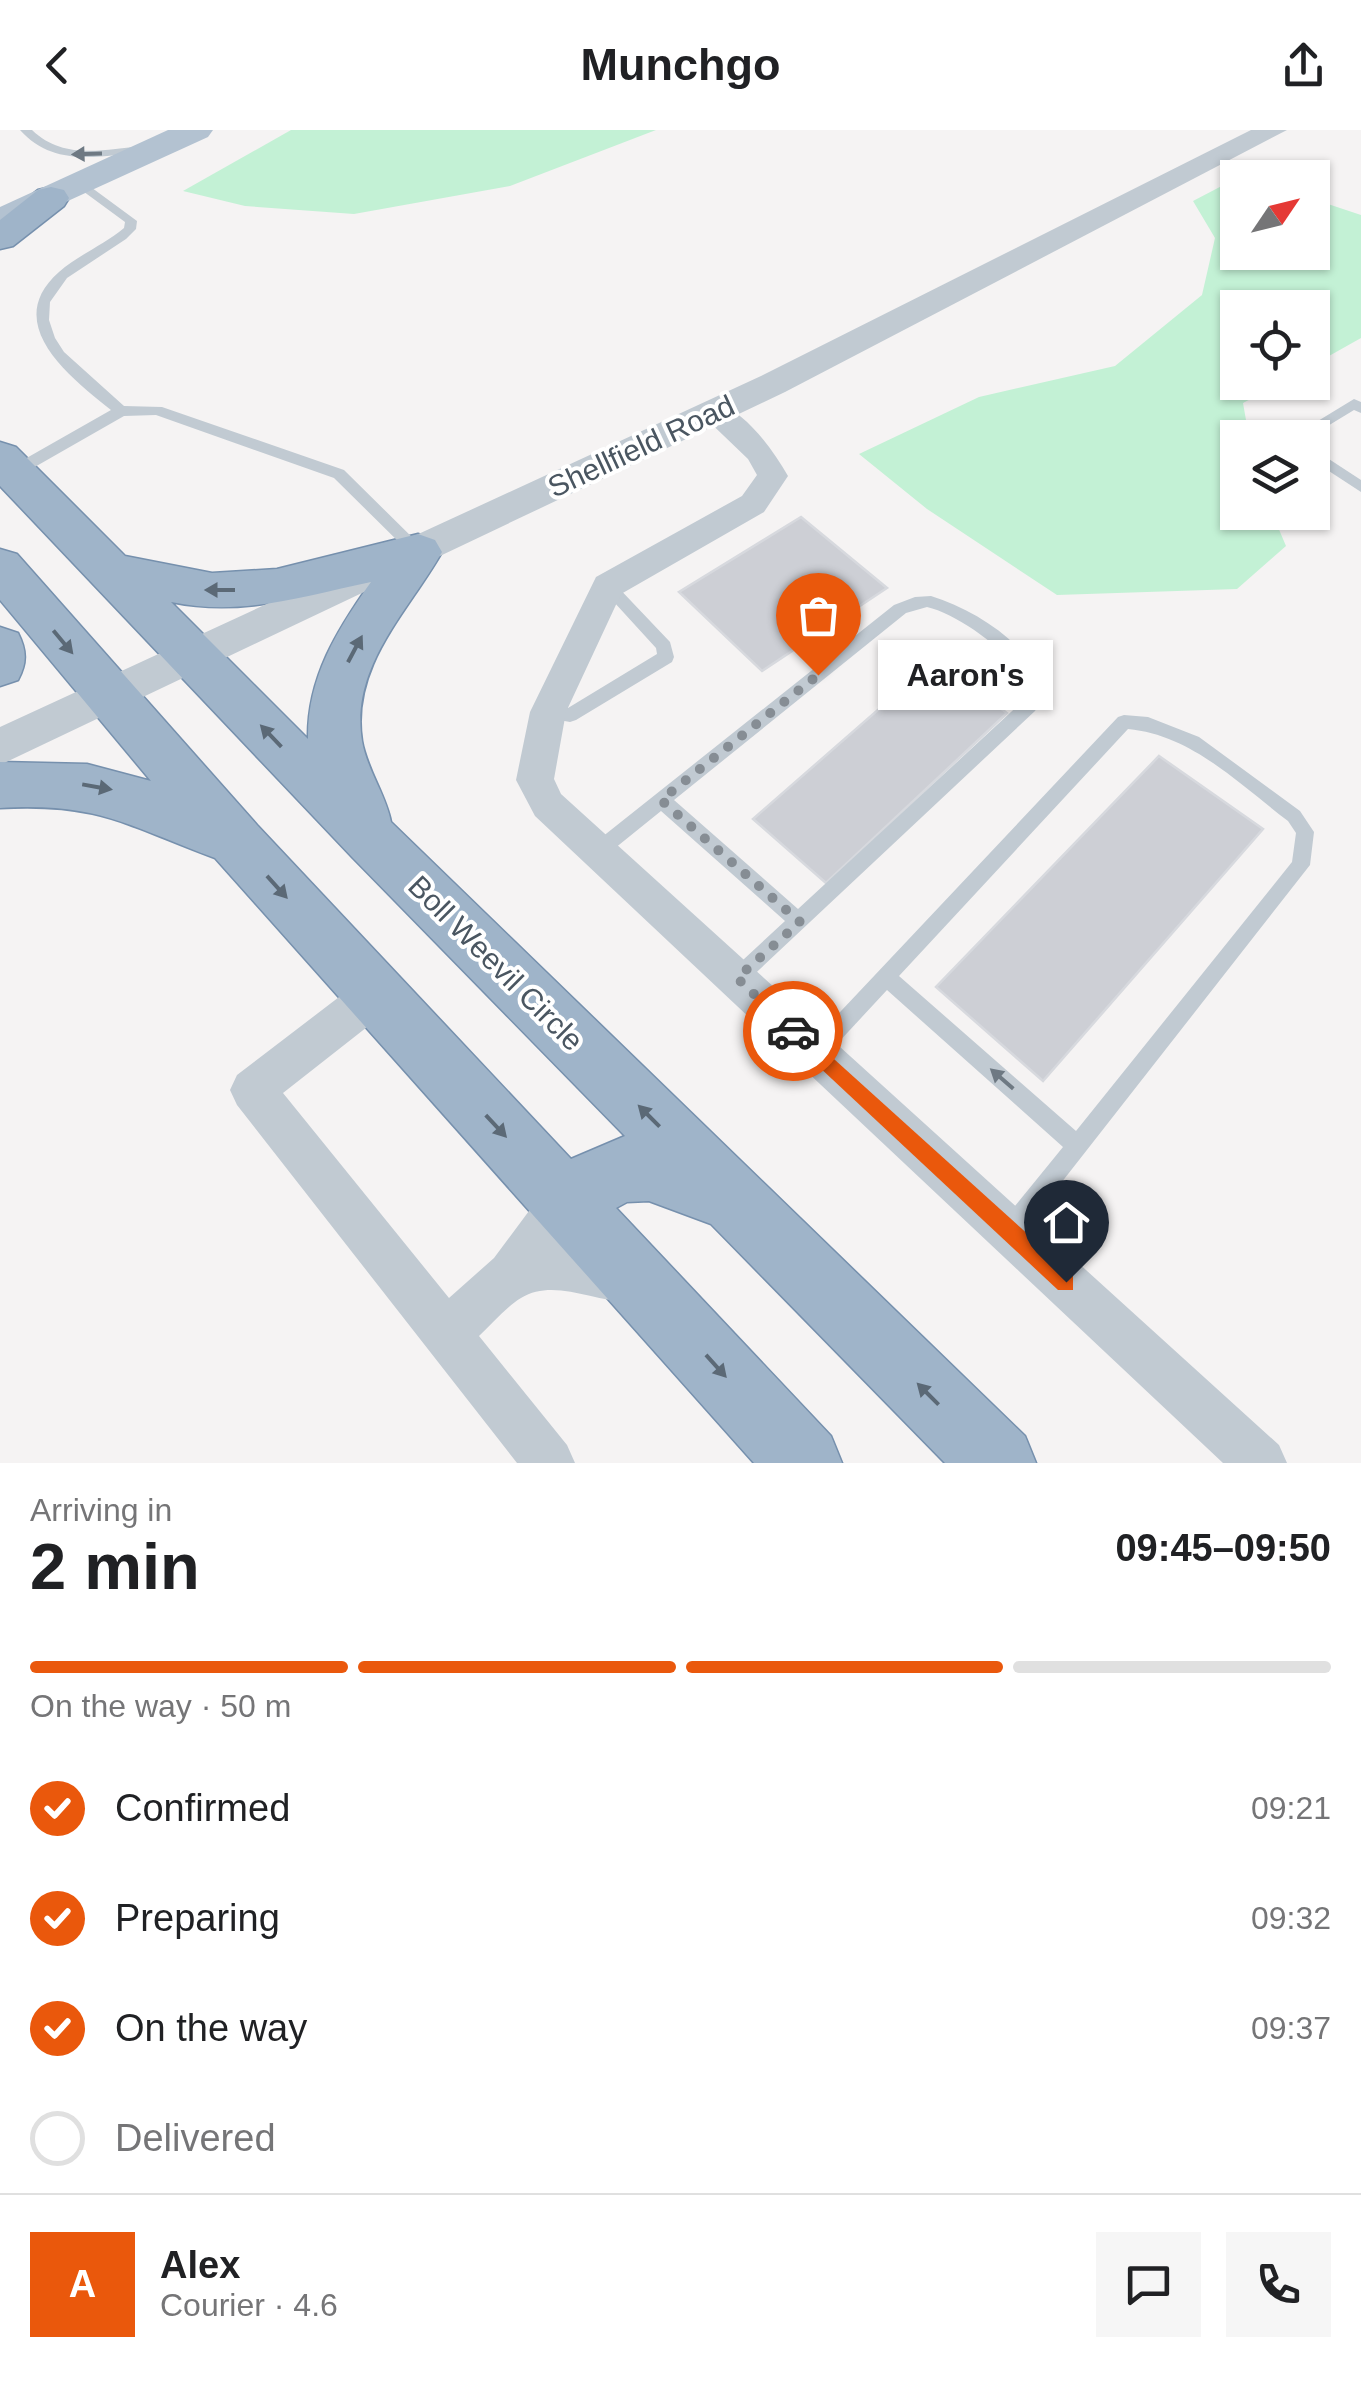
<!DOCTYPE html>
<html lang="en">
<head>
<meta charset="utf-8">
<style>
  :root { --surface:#fff; --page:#f6f6f6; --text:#202124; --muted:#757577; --line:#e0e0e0; --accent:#ea580c }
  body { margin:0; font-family:Helvetica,sans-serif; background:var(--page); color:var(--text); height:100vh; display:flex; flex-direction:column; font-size:38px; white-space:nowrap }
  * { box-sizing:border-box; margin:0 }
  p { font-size:32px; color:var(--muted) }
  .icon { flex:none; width:55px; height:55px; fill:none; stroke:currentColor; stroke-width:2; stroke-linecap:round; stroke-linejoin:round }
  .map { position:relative; height:1333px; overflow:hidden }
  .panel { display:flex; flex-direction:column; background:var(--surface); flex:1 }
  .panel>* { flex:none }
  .needle { width:65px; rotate:55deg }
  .controls { position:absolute; left:1220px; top:30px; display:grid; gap:20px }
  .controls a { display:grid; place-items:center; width:110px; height:110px; border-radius:0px; background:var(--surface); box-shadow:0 2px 8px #0004; font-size:50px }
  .pin { position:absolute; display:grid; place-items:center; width:85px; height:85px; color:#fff; margin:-102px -42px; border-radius:50% 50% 50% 0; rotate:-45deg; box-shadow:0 0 10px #0007 }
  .pin .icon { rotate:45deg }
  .courier { position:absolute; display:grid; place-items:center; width:100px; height:100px; margin:-50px; border:8px solid #ea580c; border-radius:50%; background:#fff; color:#222; box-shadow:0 2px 12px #0007 }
  .bubble { position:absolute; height:70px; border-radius:0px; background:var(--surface); box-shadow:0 2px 8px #0004; font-size:32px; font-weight:800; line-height:70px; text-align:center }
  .overview em { font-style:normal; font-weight:800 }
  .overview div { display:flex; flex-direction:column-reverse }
  .overview { display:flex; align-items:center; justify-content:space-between; height:170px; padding:0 30px }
  h1 { font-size:65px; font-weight:800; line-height:75px }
  .bar { display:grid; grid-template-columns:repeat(4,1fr); gap:15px 10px; align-content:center; height:120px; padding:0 30px }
  .bar i { height:12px; border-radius:8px; background:var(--line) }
  .bar .selected { background:var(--accent) }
  .bar p { grid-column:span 4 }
  .line { display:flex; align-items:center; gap:25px; padding:0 30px; border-top:2px solid var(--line) }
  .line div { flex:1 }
  .round { display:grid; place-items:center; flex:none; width:105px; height:105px; border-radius:0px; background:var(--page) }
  ol { padding:0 30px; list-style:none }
  li { display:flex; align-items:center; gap:30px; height:110px }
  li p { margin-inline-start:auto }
  li .icon { padding:10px; border-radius:50%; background:var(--accent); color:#fff; stroke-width:4 }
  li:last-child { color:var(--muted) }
  li i { width:55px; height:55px; border:5px solid var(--line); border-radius:50% }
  header { display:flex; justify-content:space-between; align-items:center; height:130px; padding:0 30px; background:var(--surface); font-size:45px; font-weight:800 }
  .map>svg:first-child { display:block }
  .green { fill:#c3f1d5 }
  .building { fill:#cdcfd5; stroke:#d7d9de; stroke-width:2.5 }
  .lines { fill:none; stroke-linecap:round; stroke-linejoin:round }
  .trunk-casing { stroke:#7690ad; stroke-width:3 }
  .service { fill:#c1cad2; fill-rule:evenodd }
  .minor { fill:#c1cad2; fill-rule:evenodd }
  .tertiary { fill:#c1cad2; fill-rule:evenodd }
  .primary { fill:#b3c2d1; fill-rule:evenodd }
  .trunk { fill:#9fb4c9; fill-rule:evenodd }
  .oneway { fill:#6e7983 }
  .oneway2 { fill:#5b6976 }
  .route { fill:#ea580c }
  .done { stroke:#868d94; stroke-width:10; stroke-dasharray:0 18 }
  .labels { text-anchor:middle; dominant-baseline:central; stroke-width:8; stroke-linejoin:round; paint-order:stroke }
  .street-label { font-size:30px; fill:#4a5661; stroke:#fff }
</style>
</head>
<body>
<header><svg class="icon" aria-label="back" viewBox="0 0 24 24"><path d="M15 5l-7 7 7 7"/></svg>Munchgo<svg class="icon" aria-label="share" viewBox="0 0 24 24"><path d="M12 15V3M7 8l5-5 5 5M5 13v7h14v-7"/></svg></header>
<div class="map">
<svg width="1361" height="1333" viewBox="0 0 1361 1333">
  <rect width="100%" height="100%" fill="#f5f3f3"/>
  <g class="green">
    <path d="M291,0H656L510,56L354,84L245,76L183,61Z"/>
    <path d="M1237,48L1238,122H1312L1313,69L1361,85V208L1313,235L1312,178H1238V252L1281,253L1243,273L1249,307L1238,308V382L1272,383L1286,416L1237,459L1057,465L927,379L859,324L979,267L1115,236L1202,165L1215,108L1193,71Z"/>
  </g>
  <g class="building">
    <path d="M801,387L887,458L762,541L679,462Z"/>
    <path d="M935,530L1007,583L826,753L753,689Z"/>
    <path d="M1159,626L1263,699L1043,951L936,857Z"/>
  </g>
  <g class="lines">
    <g class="trunk-casing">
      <g id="trunk">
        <path d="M51,57L64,60L69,68L64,76L13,116L0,119V90L38,60Z"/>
        <path d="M0,312L16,317L125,426L212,443L277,439L418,404L435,410L442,422C408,482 350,536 362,611C367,640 386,665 391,692L1025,1306L1036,1333H945L711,1094L649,1071L627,1072L616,1078L831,1306L842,1333H754L215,728C128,696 98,672 0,678V632L87,634L151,651L0,470V419L17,424L257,695L571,1029L625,1006L352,727L0,356ZM371,452C337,500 307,548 308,609L171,472C242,487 303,466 371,452Z"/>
        <path d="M0,497L18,503C27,521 27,533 18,550L0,556Z"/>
      </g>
    </g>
    <g class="service">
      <path d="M20,0H32C63,30 103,20 142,16L148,19L142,22C98,27 53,37 20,0Z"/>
      <path d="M76,52H84L137,91L136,99L126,109L67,148L50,172L49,190L55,208L64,222L124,276L162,277L344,340L423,418L426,422L423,426H413L334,348L156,285L124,286L19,346H9V338L111,280C71,248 0,194 59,142C78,125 104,115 124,98L125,92L76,56Z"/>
      <path d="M1354,269L1361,272V283L1354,280L1308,308H1290Z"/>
      <path d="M1312,318L1361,350V362L1312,330Z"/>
      <path d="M608,450L613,452L670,512L674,527L672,532L576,590L570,592L542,587L540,582L542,577L568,578L657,524L656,518L603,460L600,456Z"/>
      <path d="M931,466C978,481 1028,514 1048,560L1035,581L744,854L737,857L730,854L727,848L730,842L785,791L661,681L604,727L598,729L592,727L589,721L592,715L894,475L915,467ZM927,477C961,485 1017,527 1031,559L1023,571L798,779L674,670L906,483Z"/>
      <path d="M1124,585L1148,587L1199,607L1300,681L1314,702L1310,735L1018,1108L1010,1111L1002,1108L999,1100L1002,1092L1063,1017L887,860L823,929L816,932L809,929L806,922L809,915L1118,587ZM1128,599C1192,605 1239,654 1288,691L1296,703L1292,732L1076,1001L899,846Z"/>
    </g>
    <g class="minor">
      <path d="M714,272C746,281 772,319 788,346L764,382L621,464L566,582L554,649L561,664L1279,1315L1287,1333H1223L535,686L516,650L530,582L596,447L742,366L757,345L748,329L699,282Z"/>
      <path d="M375,845L390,851L396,865L390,879L283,963L449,1168L494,1128L549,1054L565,1047L581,1054L588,1070L561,1114L599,1118L647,1134L654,1151L647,1168C610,1183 560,1144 521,1168C506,1177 492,1194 479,1206L567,1315L575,1333H517L237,975L230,960L237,945L360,851Z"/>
    </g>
    <path class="tertiary" d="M1251,0H1287L785,262L0,635V597L761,246Z"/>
    <path class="primary" d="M168,0H213L208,7L0,102V77Z"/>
    <use href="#trunk" class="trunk"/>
  </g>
  <defs><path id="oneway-solid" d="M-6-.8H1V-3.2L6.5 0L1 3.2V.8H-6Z" transform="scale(2.5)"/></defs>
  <g class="oneway">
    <use href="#oneway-solid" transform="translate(87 24) rotate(178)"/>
    <use href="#oneway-solid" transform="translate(1002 949) rotate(-139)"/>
  </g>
  <g class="oneway2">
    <use href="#oneway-solid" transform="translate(220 460) rotate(180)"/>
    <use href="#oneway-solid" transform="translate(63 512) rotate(50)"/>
    <use href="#oneway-solid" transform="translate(355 519) rotate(-62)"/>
    <use href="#oneway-solid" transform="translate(271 606) rotate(-134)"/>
    <use href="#oneway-solid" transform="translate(97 657) rotate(10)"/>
    <use href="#oneway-solid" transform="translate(277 757) rotate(48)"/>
    <use href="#oneway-solid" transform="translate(649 986) rotate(-135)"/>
    <use href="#oneway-solid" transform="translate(496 996) rotate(47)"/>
    <use href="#oneway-solid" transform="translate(716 1236) rotate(48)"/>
    <use href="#oneway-solid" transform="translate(928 1264) rotate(-135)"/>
  </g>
  <path class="route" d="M793,892L1073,1145V1160H1058L787,907V894Z"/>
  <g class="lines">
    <path class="done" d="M793,901L737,848L800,792L661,670L818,545"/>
  </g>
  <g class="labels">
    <g class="street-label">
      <text transform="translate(641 316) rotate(-25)">Shellfield Road</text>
      <text transform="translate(496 833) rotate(45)">Boll Weevil Circle</text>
    </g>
  </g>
</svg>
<div class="controls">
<a><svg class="needle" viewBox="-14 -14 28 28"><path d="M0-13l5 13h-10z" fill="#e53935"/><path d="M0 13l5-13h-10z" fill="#757577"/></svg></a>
<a><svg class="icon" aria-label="locate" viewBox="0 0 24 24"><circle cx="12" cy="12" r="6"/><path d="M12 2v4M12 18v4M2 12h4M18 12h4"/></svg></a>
<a><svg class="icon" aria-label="layers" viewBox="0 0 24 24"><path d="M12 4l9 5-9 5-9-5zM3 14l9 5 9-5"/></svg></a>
</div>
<div class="pin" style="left:818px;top:545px;background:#ea580c"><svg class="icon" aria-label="bag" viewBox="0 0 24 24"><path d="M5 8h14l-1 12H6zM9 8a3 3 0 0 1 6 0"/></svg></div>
<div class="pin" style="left:1066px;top:1152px;background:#1f2937"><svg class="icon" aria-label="home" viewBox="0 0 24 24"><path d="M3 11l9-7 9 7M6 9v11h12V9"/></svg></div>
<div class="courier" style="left:793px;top:901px"><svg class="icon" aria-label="car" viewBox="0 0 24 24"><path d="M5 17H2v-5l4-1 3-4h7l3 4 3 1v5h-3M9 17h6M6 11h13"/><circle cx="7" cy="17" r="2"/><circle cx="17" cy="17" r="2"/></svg></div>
<div class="bubble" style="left:878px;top:510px;width:175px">Aaron's</div>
</div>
<section class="panel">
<div class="overview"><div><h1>2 min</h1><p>Arriving in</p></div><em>09:45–09:50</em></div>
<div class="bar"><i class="selected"></i><i class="selected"></i><i class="selected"></i><i></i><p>On the way · 50 m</p></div>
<ol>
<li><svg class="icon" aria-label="check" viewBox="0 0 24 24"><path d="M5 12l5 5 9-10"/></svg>Confirmed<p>09:21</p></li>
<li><svg class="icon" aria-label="check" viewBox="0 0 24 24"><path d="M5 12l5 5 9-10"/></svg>Preparing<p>09:32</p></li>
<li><svg class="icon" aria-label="check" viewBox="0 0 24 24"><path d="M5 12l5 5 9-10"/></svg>On the way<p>09:37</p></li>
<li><i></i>Delivered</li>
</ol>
<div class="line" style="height:180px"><b class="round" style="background:var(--accent);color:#fff">A</b><div><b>Alex</b><p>Courier · 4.6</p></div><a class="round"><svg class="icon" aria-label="chat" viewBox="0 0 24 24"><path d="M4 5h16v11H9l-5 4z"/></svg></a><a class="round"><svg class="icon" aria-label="phone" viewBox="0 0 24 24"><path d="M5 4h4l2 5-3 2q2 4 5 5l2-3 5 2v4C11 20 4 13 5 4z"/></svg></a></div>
</section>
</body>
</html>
